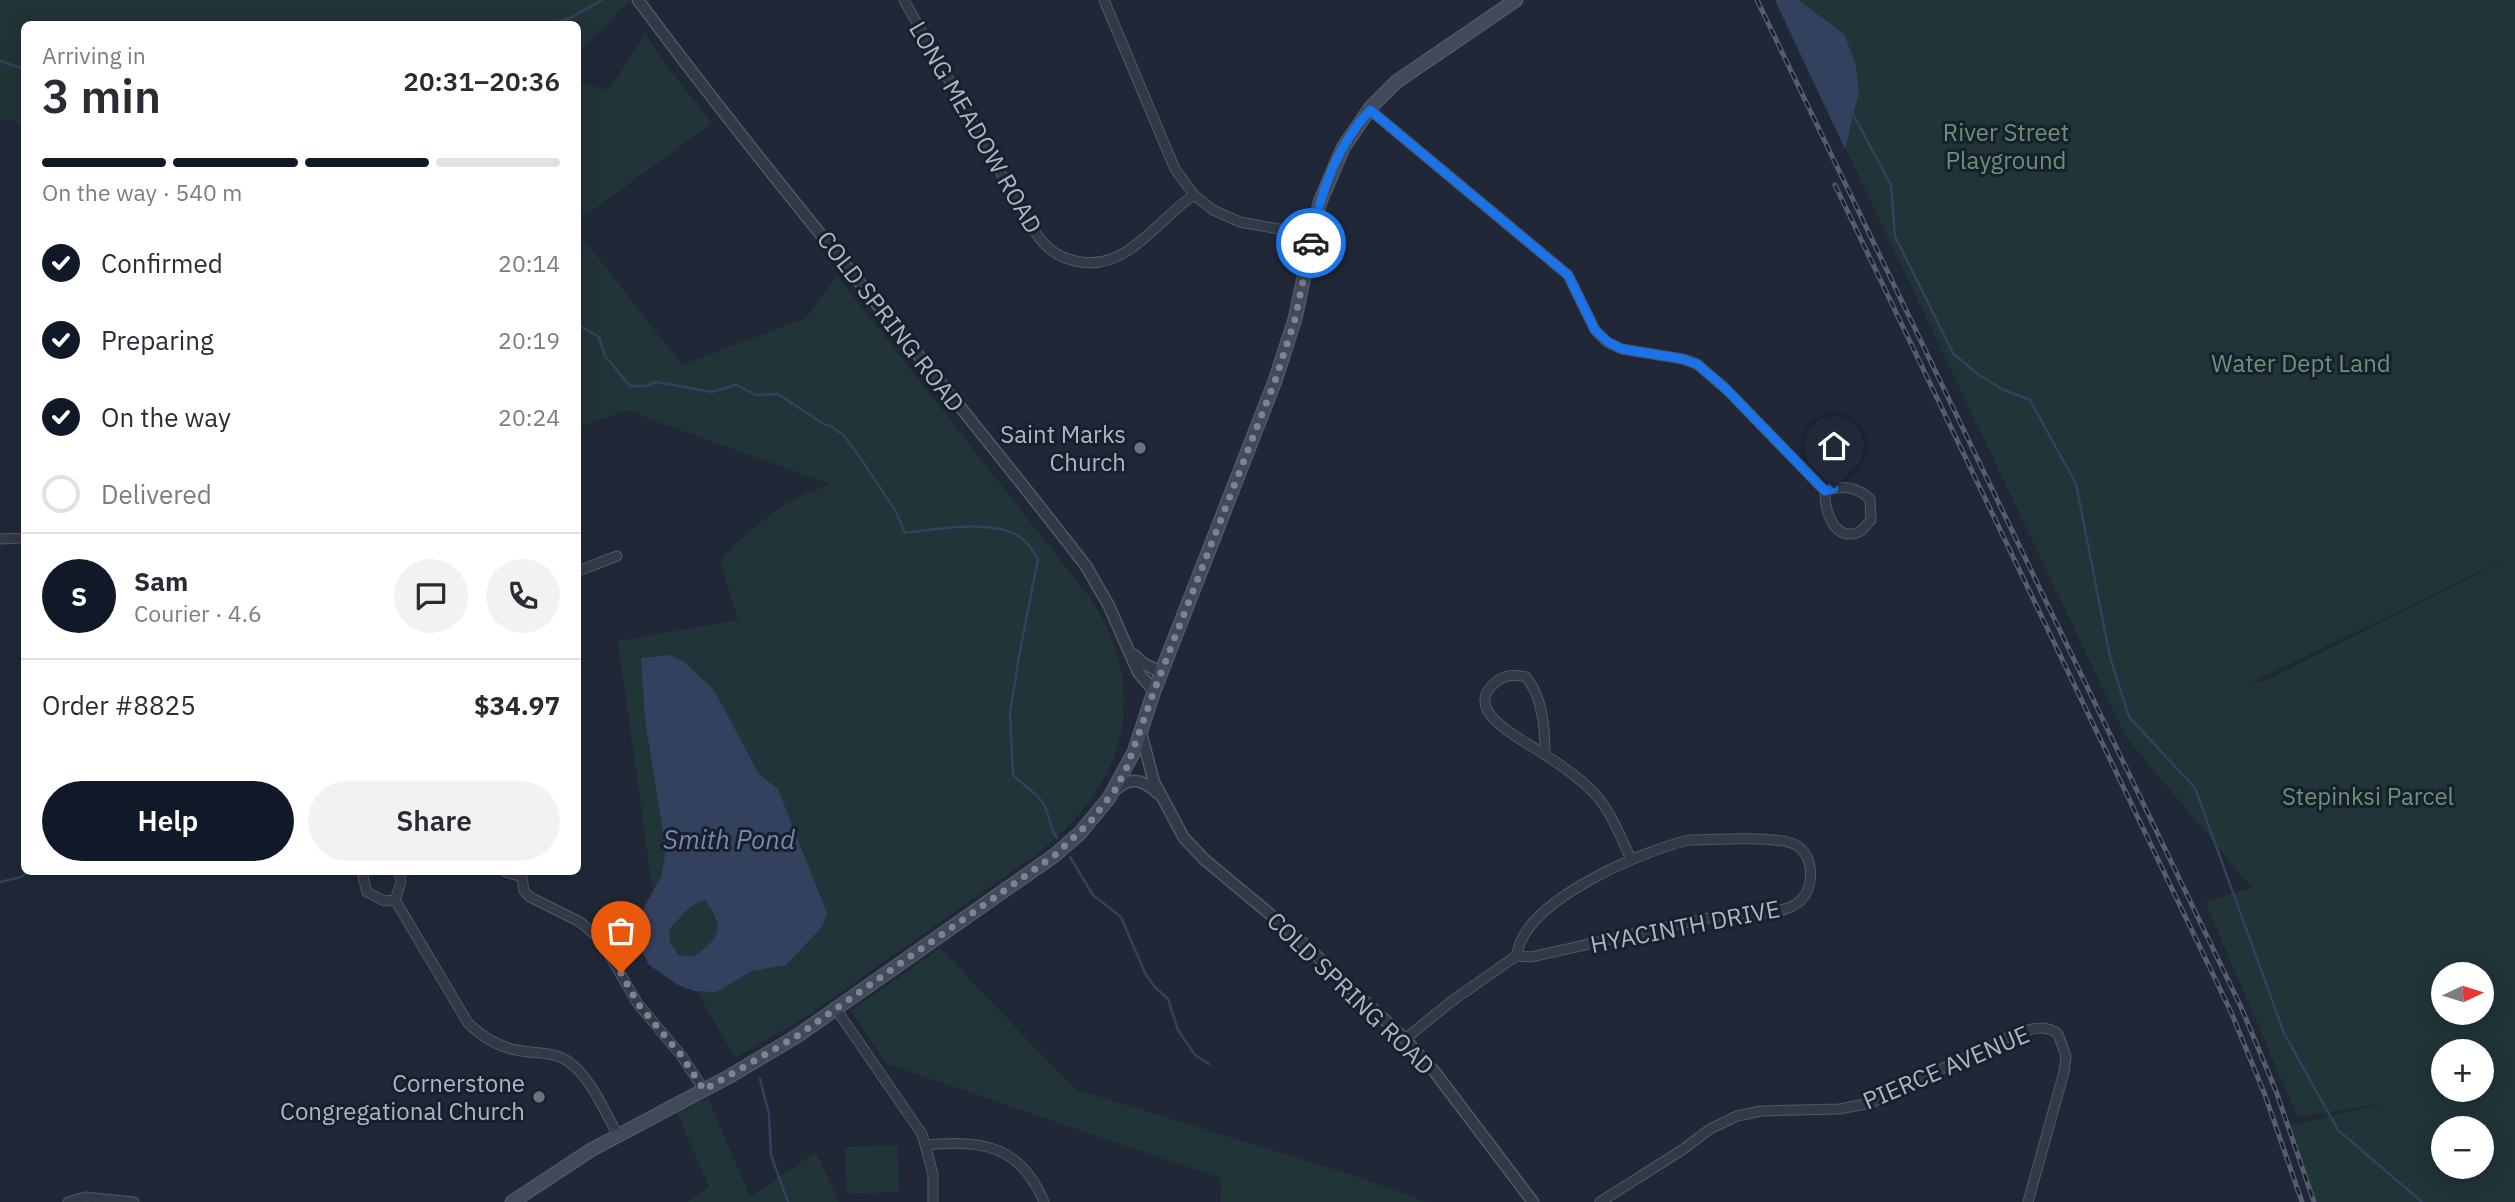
<!DOCTYPE html>
<html lang="en">
<head>
<meta charset="utf-8">
<style>
  :root { --surface:#fff; --page:#f2f2f3; --text:#2b2b33; --muted:#7c7c81; --line:#e1e1e2; --accent:#111827 }
  body { margin:0; font-family:"IBM Plex Sans",sans-serif; background:var(--page); color:var(--text); height:100vh; display:flex; flex-direction:column; font-size:26px; white-space:nowrap }
  * { box-sizing:border-box; margin:0 }
  p { font-size:23px; color:var(--muted) }
  .icon { flex:none; width:38px; height:38px; fill:none; stroke:currentColor; stroke-width:2; stroke-linecap:round; stroke-linejoin:round }
  .map { position:relative; flex:1; overflow:hidden }
  .details { position:absolute; left:21px; top:21px; width:560px; height:854px; display:flex; flex-direction:column; background:var(--surface); border-radius:10px; box-shadow:0 4px 18px #0003 }
  .details>* { flex:none }
  .needle { width:46px; rotate:86deg }
  .controls { position:absolute; left:2431px; top:962px; display:grid; gap:14px }
  .controls a { display:grid; place-items:center; width:63px; height:63px; border-radius:50%; background:var(--surface); box-shadow:0 4px 18px #0003; font-size:35px }
  .pin { position:absolute; display:grid; place-items:center; width:60px; height:60px; color:#fff; margin:-72px -30px; border-radius:50% 50% 50% 0; rotate:-45deg; box-shadow:0 0 7px #0007 }
  .pin .icon { rotate:45deg }
  .courier { position:absolute; display:grid; place-items:center; width:70px; height:70px; margin:-35px; border:5px solid #1a73e8; border-radius:50%; background:#fff; color:#222; box-shadow:0 2px 9px #0007 }
  .overview em { font-style:normal; font-weight:600 }
  .overview div { display:flex; flex-direction:column-reverse }
  .overview { display:flex; align-items:center; justify-content:space-between; height:119px; padding:0 21px }
  h1 { font-size:46px; font-weight:600; line-height:52px }
  .bar { display:grid; grid-template-columns:repeat(4,1fr); gap:10px 7px; align-content:center; height:84px; padding:0 21px }
  .bar i { height:9px; border-radius:5px; background:var(--line) }
  .bar .on { background:var(--accent) }
  .bar p { grid-column:span 4 }
  .line { display:flex; align-items:center; gap:18px; padding:0 21px; border-top:2px solid var(--line) }
  .line div { flex:1 }
  .round { display:grid; place-items:center; flex:none; width:74px; height:74px; border-radius:37px; background:var(--page) }
  ol { padding:0 21px; list-style:none }
  li { display:flex; align-items:center; gap:21px; height:77px }
  li p { margin-inline-start:auto }
  li .icon { padding:7px; border-radius:50%; background:var(--accent); color:#fff; stroke-width:4 }
  li:last-child { color:var(--muted) }
  li i { width:38px; height:38px; border:4px solid var(--line); border-radius:50% }
  .action { display:flex; gap:14px; margin-top:auto; padding:14px 21px }
  .action a { flex:1; height:80px; border-radius:42px; background:var(--accent); color:#fff; font-size:28px; font-weight:600; line-height:80px; text-align:center }
  .action a+a { background:var(--page); color:var(--text) }
  .map>svg:first-child { display:block }
  .green { fill:#213438; fill-rule:evenodd }
  .water { fill:#33415f; fill-rule:evenodd }
  .lines { fill:none; stroke-linecap:round; stroke-linejoin:round }
  .stream { stroke:#33415f; stroke-width:2.5 }
  .minor-casing { stroke:#505765; stroke-width:11 }
  .tertiary-casing { stroke:#505765; stroke-width:13 }
  .secondary-casing { stroke:#505765; stroke-width:15 }
  .minor { stroke:#333a47; stroke-width:9 }
  .tertiary { stroke:#333a47; stroke-width:10 }
  .secondary { stroke:#41495a; stroke-width:12 }
  .rail-casing { stroke:#555d6f; stroke-width:5 }
  .rail { stroke:#191f2c; stroke-width:2.5; stroke-dasharray:8; stroke-linecap:butt }
  .done { stroke:#7c8393; stroke-width:7; stroke-dasharray:0 12.6 }
  .route { stroke:#1a73e8; stroke-width:9 }
  .worship-dot { fill:#6b7280; stroke:#191f2c; stroke-width:2.5 }
  .labels { text-anchor:middle; dominant-baseline:central; stroke-width:6; stroke-linejoin:round; paint-order:stroke }
  .street-label { font-size:24px; fill:#adb4c4; stroke:#191f2c }
  .park-label { font-size:24px; fill:#659573; stroke:#191f2c }
  .poi-label { font-size:24px; fill:#adb4c4; stroke:#191f2c; text-anchor:end }
  .water-label { font-size:26px; font-style:italic; fill:#7488ad; stroke:#191f2c }
</style>
</head>
<body>
<div class="map">
<svg width="2515" height="1202" viewBox="0 0 2515 1202">
  <rect width="100%" height="100%" fill="#202837"/>
  <g class="green">
    <path d="M0,0H630L578,54V24H24V131L13,120H0Z"/>
    <path d="M1775,0H2515V1202H2313L2289,1126L2390,1102L2298,1117L2205,902L2252,888L2126,737ZM2509,558L2269,679L2248,684L2508,558ZM2443,975H2482V1013H2443ZM2443,1052H2482V1090H2443ZM2443,1129H2482V1167H2443Z"/>
    <path d="M645,34L669,69L712,123L578,221V82L609,90Z"/>
    <path d="M578,232L682,365L806,318L837,276L1091,599C1151,693 1126,781 1043,849L810,1014L735,1058L657,922L618,641L738,620L720,560C743,536 769,513 799,497C809,492 820,489 830,484L644,417L637,411H624L578,428Z"/>
    <path d="M940,948L1063,1077L1078,1090L1365,1179L1426,1202H1221L1220,1178L887,1064L851,1011Z"/>
    <path d="M708,1098L750,1197L816,1152L839,1202H687L709,1187L677,1113Z"/>
    <path d="M897,1145L899,1192L847,1194L845,1147Z"/>
  </g>
  <g class="water">
    <path d="M1775,0H1798L1844,34L1855,62L1859,91L1845,149Z"/>
    <path d="M670,655L683,661L714,690L759,774L778,789L827,913L822,927L786,965L752,971L716,992L694,991L678,985L649,965L640,947L638,925L642,911L661,877L666,851L645,719L641,658ZM705,900C726,929 720,938 693,957L678,955L670,942L669,929L691,906Z"/>
  </g>
  <g class="lines">
    <g class="stream">
      <path d="M553,24L572,17L602,0"/>
      <path d="M0,61L24,69"/>
      <path d="M1852,116H1854L1891,185L1895,236L1953,353L1976,373L2002,389L2030,400L2076,484L2110,657L2129,717L2195,788L2284,1033L2338,1130L2422,1202"/>
      <path d="M578,325L599,337L605,356L630,386H646L656,382L712,392L736,385L756,395L778,394L825,425H829L843,435L857,453L895,510L905,533C936,529 1000,517 1025,541C1030,546 1034,553 1038,559L1019,656L1010,713L1013,775C1024,786 1038,793 1045,807C1051,818 1048,825 1057,838"/>
      <path d="M1070,857L1093,895L1121,917L1145,973L1155,987L1168,999L1178,1030L1195,1055L1209,1064"/>
      <path d="M0,882L21,877L27,872"/>
      <path d="M760,1079L769,1114L771,1155L788,1202"/>
    </g>
    <g class="minor-casing">
      <g id="minor">
        <path d="M904,0L1025,216C1039,240 1051,258 1081,262C1128,270 1159,218 1194,195"/>
        <path d="M1104,0L1175,169L1194,195L1213,210L1240,222L1312,235"/>
        <path d="M1370,110L1568,275L1595,330L1607,342L1622,349L1683,359L1697,364L1726,389L1825,491C1842,485 1856,486 1870,499L1871,520C1868,523 1863,530 1859,532C1833,543 1824,508 1825,491"/>
        <path d="M0,539L24,538"/>
        <path d="M578,571L617,556"/>
        <path d="M1545,754C1545,728 1543,698 1526,677C1515,675 1505,674 1496,682C1458,712 1528,742 1547,756C1562,766 1577,776 1590,789C1609,806 1620,836 1631,859"/>
        <path d="M1689,840C1711,840 1784,834 1799,847C1809,855 1812,869 1810,881C1808,895 1801,903 1788,908C1767,916 1741,912 1719,916C1656,928 1594,943 1531,957L1516,956C1518,951 1519,945 1521,941C1541,895 1642,851 1689,840Z"/>
        <path d="M364,872L363,877L367,892L384,901L395,900"/>
        <path d="M506,872L522,877L524,891L530,897L580,922L600,939L638,1004L681,1055L704,1090"/>
        <path d="M395,900L468,1023C482,1037 497,1046 516,1050C534,1054 554,1051 569,1062C592,1079 604,1111 618,1135"/>
        <path d="M395,900L401,882L399,872"/>
        <path d="M836,1009L922,1134L933,1174V1202"/>
        <path d="M1405,1039L1452,1001L1516,956"/>
        <path d="M926,1145C982,1139 1021,1146 1044,1202"/>
        <path d="M68,1202L85,1197L134,1202"/>
        <path d="M1600,1202L1682,1150L1710,1129L1737,1116L1761,1111L1839,1109L1871,1103L2008,1037C2024,1031 2043,1022 2058,1034L2066,1056L2064,1072L2028,1202"/>
      </g>
    </g>
    <g class="tertiary-casing">
      <g id="tertiary">
        <path d="M638,0C781,193 939,375 1086,566L1109,606L1138,672L1154,691"/>
        <path d="M1134,655L1144,664L1161,672"/>
        <path d="M1141,733L1154,782L1184,838L1205,860L1289,930L1405,1039L1434,1071L1533,1202"/>
        <path d="M1115,790C1130,776 1143,779 1157,793"/>
      </g>
    </g>
    <g class="secondary-casing">
      <path id="secondary" d="M512,1202L591,1150L730,1076L797,1036L1055,855L1080,833L1109,798L1134,752L1154,691L1275,381L1295,319L1320,202L1343,148L1371,107L1396,82L1516,0"/>
    </g>
    <use href="#minor" class="minor"/>
    <use href="#tertiary" class="tertiary"/>
    <use href="#secondary" class="secondary"/>
    <g class="rail-casing">
      <g id="rail">
        <path d="M1757,0L2241,1007L2276,1091L2314,1202"/>
        <path d="M1835,185L2231,1012L2265,1095L2302,1202"/>
      </g>
    </g>
    <use href="#rail" class="rail"/>
  </g>
  <g class="lines">
    <path class="done" d="M621,973L638,1004L681,1055L704,1090L797,1036L1055,855L1090,822L1115,790L1127,767L1154,691L1275,381L1295,319L1311,243"/>
    <path class="route" d="M1311,243C1319,195 1337,146 1370,110L1568,275L1595,330L1608,342L1622,349L1683,359L1697,364L1726,389L1825,491L1834,488"/>
  </g>
  <g class="worship-dot">
    <circle cx="1140" cy="448" r="7"/>
    <circle cx="539" cy="1097" r="7"/>
  </g>
  <g class="labels">
    <g class="street-label">
      <text transform="translate(976 127) rotate(60)">LONG MEADOW ROAD</text>
      <text transform="translate(891 321) rotate(52)">COLD SPRING ROAD</text>
      <text transform="translate(1685 926) rotate(-11)">HYACINTH DRIVE</text>
      <text transform="translate(1351 993) rotate(44)">COLD SPRING ROAD</text>
      <text transform="translate(1946 1067) rotate(-23)">PIERCE AVENUE</text>
    </g>
    <g class="park-label">
      <text x="2006" y="132">River Street<tspan x="2006" dy="28">Playground</tspan></text>
      <text x="2301" y="363">Water Dept Land</text>
      <text x="2368" y="796">Stepinksi Parcel</text>
    </g>
    <g class="poi-label">
      <text x="1126" y="434">Saint Marks<tspan x="1126" dy="28">Church</tspan></text>
      <text x="525" y="1083">Cornerstone<tspan x="525" dy="28">Congregational Church</tspan></text>
    </g>
    <g class="water-label">
      <text x="729" y="839">Smith Pond</text>
    </g>
  </g>
</svg>
<div class="controls">
<a><svg class="needle" viewBox="-14 -14 28 28"><path d="M0-13l5 13h-10z" fill="#e53935"/><path d="M0 13l5-13h-10z" fill="#7c7c81"/></svg></a>
<a>+</a>
<a>−</a>
</div>
<div class="pin" style="left:621px;top:973px;background:#ea580c"><svg class="icon" aria-label="bag" viewBox="0 0 24 24"><path d="M5 8h14l-1 12H6zM9 8a3 3 0 0 1 6 0"/></svg></div>
<div class="pin" style="left:1834px;top:488px;background:#1f2937"><svg class="icon" aria-label="home" viewBox="0 0 24 24"><path d="M3 11l9-7 9 7M6 9v11h12V9"/></svg></div>
<div class="courier" style="left:1311px;top:243px"><svg class="icon" aria-label="car" viewBox="0 0 24 24"><path d="M5 17H2v-5l4-1 3-4h7l3 4 3 1v5h-3M9 17h6M6 11h13"/><circle cx="7" cy="17" r="2"/><circle cx="17" cy="17" r="2"/></svg></div>
<section class="details">
<div class="overview"><div><h1>3 min</h1><p>Arriving in</p></div><em>20:31–20:36</em></div>
<div class="bar"><i class="on"></i><i class="on"></i><i class="on"></i><i></i><p>On the way · 540 m</p></div>
<ol>
<li><svg class="icon" aria-label="check" viewBox="0 0 24 24"><path d="M5 12l5 5 9-10"/></svg>Confirmed<p>20:14</p></li>
<li><svg class="icon" aria-label="check" viewBox="0 0 24 24"><path d="M5 12l5 5 9-10"/></svg>Preparing<p>20:19</p></li>
<li><svg class="icon" aria-label="check" viewBox="0 0 24 24"><path d="M5 12l5 5 9-10"/></svg>On the way<p>20:24</p></li>
<li><i></i>Delivered</li>
</ol>
<div class="line" style="height:126px"><b class="round" style="background:var(--accent);color:#fff">S</b><div><b>Sam</b><p>Courier · 4.6</p></div><a class="round"><svg class="icon" aria-label="chat" viewBox="0 0 24 24"><path d="M4 5h16v11H9l-5 4z"/></svg></a><a class="round"><svg class="icon" aria-label="phone" viewBox="0 0 24 24"><path d="M5 4h4l2 5-3 2q2 4 5 5l2-3 5 2v4C11 20 4 13 5 4z"/></svg></a></div>
<div class="line" style="height:91px"><div>Order #8825</div><b>$34.97</b></div>
<div class="action"><a>Help</a><a>Share</a></div>
</section>
</div>
</body>
</html>
